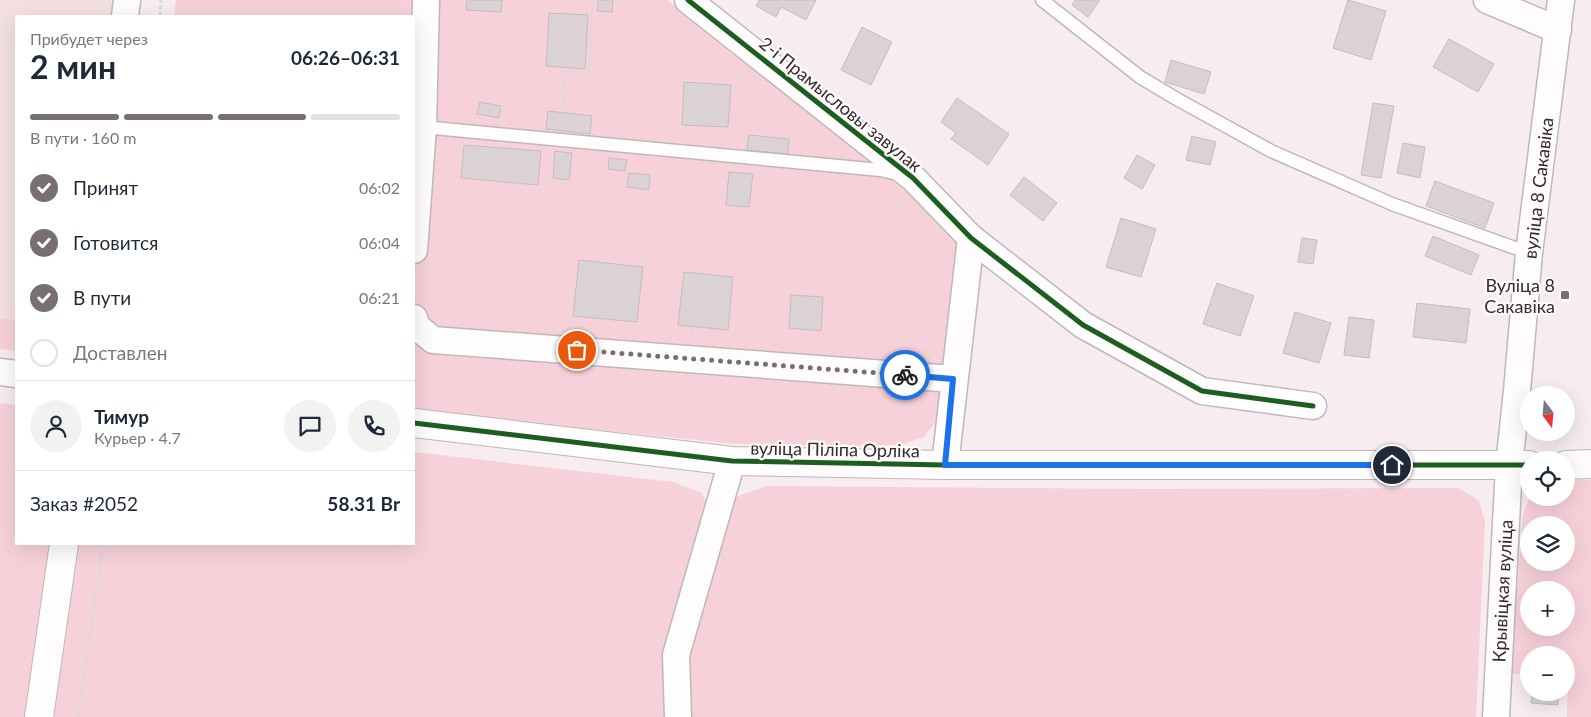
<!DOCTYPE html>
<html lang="ru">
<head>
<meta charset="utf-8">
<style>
  :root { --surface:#fff; --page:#f2f2f3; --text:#1f2937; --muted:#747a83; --line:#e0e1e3; --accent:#786f71 }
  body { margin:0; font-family:Lato,sans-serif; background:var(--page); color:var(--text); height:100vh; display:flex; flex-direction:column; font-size:19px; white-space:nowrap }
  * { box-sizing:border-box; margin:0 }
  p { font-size:16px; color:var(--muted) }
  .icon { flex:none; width:28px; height:28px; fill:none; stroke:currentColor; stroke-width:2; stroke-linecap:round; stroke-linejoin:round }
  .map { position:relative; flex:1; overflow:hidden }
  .side { position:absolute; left:15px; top:15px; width:400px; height:530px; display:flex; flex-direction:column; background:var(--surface); border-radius:0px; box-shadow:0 5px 20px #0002 }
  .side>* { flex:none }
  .needle { width:32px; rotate:164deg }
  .buttons { position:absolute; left:1520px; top:386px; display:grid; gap:10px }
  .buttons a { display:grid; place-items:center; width:55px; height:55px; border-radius:50%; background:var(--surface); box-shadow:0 5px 20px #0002; font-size:25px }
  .pin { position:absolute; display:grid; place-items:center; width:42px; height:42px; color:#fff; margin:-21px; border:2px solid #fff; border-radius:50%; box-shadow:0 1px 5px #0007 }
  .courier { position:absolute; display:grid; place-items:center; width:50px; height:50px; margin:-25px; border:4px solid #1a73e8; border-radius:50%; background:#fff; color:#222; box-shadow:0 1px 6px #0007 }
  .headline em { font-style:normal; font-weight:700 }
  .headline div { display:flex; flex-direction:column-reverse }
  .headline { display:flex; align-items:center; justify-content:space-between; height:85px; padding:0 15px }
  h1 { font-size:32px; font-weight:700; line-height:38px }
  .bar { display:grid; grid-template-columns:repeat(4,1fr); gap:8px 5px; align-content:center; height:60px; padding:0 15px }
  .bar i { height:6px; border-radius:4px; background:var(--line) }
  .bar .selected { background:var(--accent) }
  .bar p { grid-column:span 4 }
  .line { display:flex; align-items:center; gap:12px; padding:0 15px; border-top:1px solid var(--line) }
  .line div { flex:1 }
  .round { display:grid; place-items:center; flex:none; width:52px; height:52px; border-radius:26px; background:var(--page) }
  ol { padding:0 15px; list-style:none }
  li { display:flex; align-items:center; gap:15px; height:55px }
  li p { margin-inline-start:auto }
  li .icon { padding:5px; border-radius:50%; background:var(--accent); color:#fff; stroke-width:4 }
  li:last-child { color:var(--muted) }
  li i { width:28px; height:28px; border:2px solid var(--line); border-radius:50% }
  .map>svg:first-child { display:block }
  .built { fill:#f4dfe3 }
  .green { fill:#f7d1da; fill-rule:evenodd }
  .building { fill:#dad2d4; stroke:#c6bdbf }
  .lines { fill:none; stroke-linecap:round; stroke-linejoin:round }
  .service-casing { stroke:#bfb7b9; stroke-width:15 }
  .minor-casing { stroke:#bfb7b9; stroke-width:29 }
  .tertiary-casing { stroke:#bfb7b9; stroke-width:30 }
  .path { stroke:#dcd8d9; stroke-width:3; stroke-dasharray:4 2.5; stroke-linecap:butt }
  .service { stroke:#fefcfd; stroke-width:12 }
  .minor { stroke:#fefcfd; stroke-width:26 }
  .tertiary { stroke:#fefcfd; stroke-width:28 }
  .cycleway-casing { stroke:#fefafb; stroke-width:8 }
  .cycleway { stroke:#1b5e20; stroke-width:5 }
  .done { stroke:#786f71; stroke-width:5; stroke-dasharray:0 9 }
  .route { stroke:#1a73e8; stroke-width:6 }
  .poi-dot { fill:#786f71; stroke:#fefafb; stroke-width:2 }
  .labels { text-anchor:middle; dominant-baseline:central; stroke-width:4.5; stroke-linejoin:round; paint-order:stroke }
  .street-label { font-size:18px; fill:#332c2d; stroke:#fefafb }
  .poi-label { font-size:18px; fill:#332c2d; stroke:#fefafb; text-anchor:end }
</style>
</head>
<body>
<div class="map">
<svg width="1591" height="717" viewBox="0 0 1591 717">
  <rect width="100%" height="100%" fill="#f7ecef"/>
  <path class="built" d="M0,0H127L125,16H16V321L0,318Z"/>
  <g class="green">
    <path d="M176,0H667L949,225L957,240L958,259L940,406L935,423L924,437L904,444L879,446L735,444L414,411V16H174Z"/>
    <path d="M0,318L16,321V351L0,349Z"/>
    <path d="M0,403L16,405V544H414V452L673,482L701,493L716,518L738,496L766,486L1152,489L1459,488L1479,501L1485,522L1476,717H0Z"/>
    <path d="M1566,480H1591V717H1567L1568,675H1566V655H1529V674H1511L1523,512L1530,498H1566ZM1529,525H1566V562H1529ZM1529,590H1566V628H1529Z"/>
  </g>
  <g class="building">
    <path d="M467,0H502L501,12L466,10Z"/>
    <path d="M598,0H613L612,12L597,11Z"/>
    <path d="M759,0H816L806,20L781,7L776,17L756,6Z"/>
    <path d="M1075,0H1100L1088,17L1072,5Z"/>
    <path d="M1348,0L1386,11L1371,60L1333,48Z"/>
    <path d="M549,13L588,15L585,69L546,66Z"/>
    <path d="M862,27L892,42L871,85L841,70Z"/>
    <path d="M1449,39L1494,64L1478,92L1433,67Z"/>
    <path d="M1171,60L1211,72L1204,94L1165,82Z"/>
    <path d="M684,82L731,85L728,127L682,125Z"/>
    <path d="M957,98L1009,134L988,165L951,139L956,133L941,122Z"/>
    <path d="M480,102L501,106L499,118L477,114Z"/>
    <path d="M1373,103L1394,106L1381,178L1361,175Z"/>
    <path d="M548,111L592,116L590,134L546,129Z"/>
    <path d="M749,135L789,139L788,154L747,150Z"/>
    <path d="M1192,136L1216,142L1210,165L1186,160Z"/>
    <path d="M1403,143L1425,147L1420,178L1397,173Z"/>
    <path d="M464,145L541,151L538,185L461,178Z"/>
    <path d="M555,151L572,153L569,180L553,178Z"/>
    <path d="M1137,155L1155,165L1142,189L1124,178Z"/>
    <path d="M609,158L627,160L625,171L608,169Z"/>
    <path d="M729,172L753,174L749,207L726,205Z"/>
    <path d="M629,173L650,175L649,190L627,187Z"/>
    <path d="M1024,177L1057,203L1043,221L1010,195Z"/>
    <path d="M1435,181L1494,203L1485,228L1426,206Z"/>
    <path d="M1121,218L1156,229L1141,277L1106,267Z"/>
    <path d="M1433,236L1479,255L1471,275L1425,256Z"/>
    <path d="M1302,238L1317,240L1313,264L1298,262Z"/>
    <path d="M579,260L643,267L637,322L573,316Z"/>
    <path d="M684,272L733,277L728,330L678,325Z"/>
    <path d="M1217,283L1254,296L1240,336L1203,324Z"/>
    <path d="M791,295L823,297L821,331L789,328Z"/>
    <path d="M1417,303L1470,309L1466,343L1413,337Z"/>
    <path d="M1295,312L1331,323L1319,363L1283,353Z"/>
    <path d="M1349,317L1374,320L1369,358L1344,355Z"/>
    <path d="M1532,692H1559L1558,705L1531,703Z"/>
  </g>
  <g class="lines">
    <g class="service-casing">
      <g id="service">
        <path d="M1042,0L1140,77L1175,98L1271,151L1392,204L1529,253"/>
        <path d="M423,127L880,170L898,174"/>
      </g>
    </g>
    <g class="minor-casing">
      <g id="minor">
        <path d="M688,0L913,178L971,238L1083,325L1202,391L1313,406"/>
        <path d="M1487,0L1558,30"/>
        <path d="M125,16L127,0"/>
        <path d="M414,250L423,127L426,0"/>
        <path d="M414,318L416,326L433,340L953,379"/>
        <path d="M0,372L16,374"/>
        <path d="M945,465L971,238"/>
        <path d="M678,717L676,655L732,461"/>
        <path d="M1496,717L1509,465L1517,391L1529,253L1561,0"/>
      </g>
    </g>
    <g class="tertiary-casing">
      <g id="tertiary">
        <path d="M414,423L732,461L945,465H1529"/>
        <path d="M1566,465L1591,464"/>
        <path d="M39,717L64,544"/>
      </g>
    </g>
    <g class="path">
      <path d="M160,16L161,0"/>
      <path d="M563,108L565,71L589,72L593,0"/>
      <path d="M692,336L693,327"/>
      <path d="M78,717L103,544"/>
    </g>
    <use href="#service" class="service"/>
    <use href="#minor" class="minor"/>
    <use href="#tertiary" class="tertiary"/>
    <g class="cycleway-casing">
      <g id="cycleway">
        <path d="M688,0L913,178L971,238L1083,325L1202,391L1313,406"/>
        <path d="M414,423L732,461L945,465H1529"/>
      </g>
    </g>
    <use href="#cycleway" class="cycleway"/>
  </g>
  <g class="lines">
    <path class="done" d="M577,350L905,375"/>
    <path class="route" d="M905,375L953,379L945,465H1392"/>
  </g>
  <rect class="poi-dot" x="1560" y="290" width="10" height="10" rx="2.5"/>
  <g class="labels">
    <g class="street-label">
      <text transform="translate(841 104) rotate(39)">2-і Прамысловы завулак</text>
      <text transform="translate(1538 188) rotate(-83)">вуліца 8 Сакавіка</text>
      <text transform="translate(835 449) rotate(1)">вуліца Піліпа Орліка</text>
      <text transform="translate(1502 591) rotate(-87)">Крывіцкая вуліца</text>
    </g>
    <g class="poi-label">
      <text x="1555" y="285">Вуліца 8<tspan x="1555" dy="21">Сакавіка</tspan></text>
    </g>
  </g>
</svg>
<div class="buttons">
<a><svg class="needle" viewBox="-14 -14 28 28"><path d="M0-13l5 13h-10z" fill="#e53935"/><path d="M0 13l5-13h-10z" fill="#747a83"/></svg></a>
<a><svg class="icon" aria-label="locate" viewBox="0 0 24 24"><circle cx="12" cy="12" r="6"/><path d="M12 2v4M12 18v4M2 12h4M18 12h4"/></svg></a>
<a><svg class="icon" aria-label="layers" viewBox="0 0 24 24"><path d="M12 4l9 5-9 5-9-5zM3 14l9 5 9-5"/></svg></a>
<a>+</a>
<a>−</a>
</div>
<div class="pin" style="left:577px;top:350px;background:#ea580c"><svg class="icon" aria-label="bag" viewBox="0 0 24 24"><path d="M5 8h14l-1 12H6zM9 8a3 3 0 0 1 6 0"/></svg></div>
<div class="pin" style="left:1392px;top:465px;background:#1f2937"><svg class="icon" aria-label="home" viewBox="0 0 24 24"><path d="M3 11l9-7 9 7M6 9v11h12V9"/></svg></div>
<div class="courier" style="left:905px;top:375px"><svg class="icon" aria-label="bike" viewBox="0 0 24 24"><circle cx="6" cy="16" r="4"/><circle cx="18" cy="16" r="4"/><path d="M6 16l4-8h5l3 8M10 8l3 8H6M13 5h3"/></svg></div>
<section class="side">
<div class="headline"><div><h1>2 мин</h1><p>Прибудет через</p></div><em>06:26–06:31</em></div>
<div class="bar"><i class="selected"></i><i class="selected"></i><i class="selected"></i><i></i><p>В пути · 160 m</p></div>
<ol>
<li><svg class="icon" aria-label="check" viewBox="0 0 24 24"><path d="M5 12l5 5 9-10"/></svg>Принят<p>06:02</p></li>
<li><svg class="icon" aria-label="check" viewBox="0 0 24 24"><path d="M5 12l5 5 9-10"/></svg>Готовится<p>06:04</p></li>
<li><svg class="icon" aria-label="check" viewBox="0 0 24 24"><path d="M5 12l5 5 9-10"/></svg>В пути<p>06:21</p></li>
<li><i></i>Доставлен</li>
</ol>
<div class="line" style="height:90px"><a class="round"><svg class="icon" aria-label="person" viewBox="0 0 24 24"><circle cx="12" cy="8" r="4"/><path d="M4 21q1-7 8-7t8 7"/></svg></a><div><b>Тимур</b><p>Курьер · 4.7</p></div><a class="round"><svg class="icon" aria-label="chat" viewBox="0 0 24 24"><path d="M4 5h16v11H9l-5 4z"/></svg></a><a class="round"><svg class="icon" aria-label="phone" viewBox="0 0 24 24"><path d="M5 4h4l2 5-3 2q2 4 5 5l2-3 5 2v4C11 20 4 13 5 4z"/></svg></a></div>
<div class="line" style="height:65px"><div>Заказ #2052</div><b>58.31 Br</b></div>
</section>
</div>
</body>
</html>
